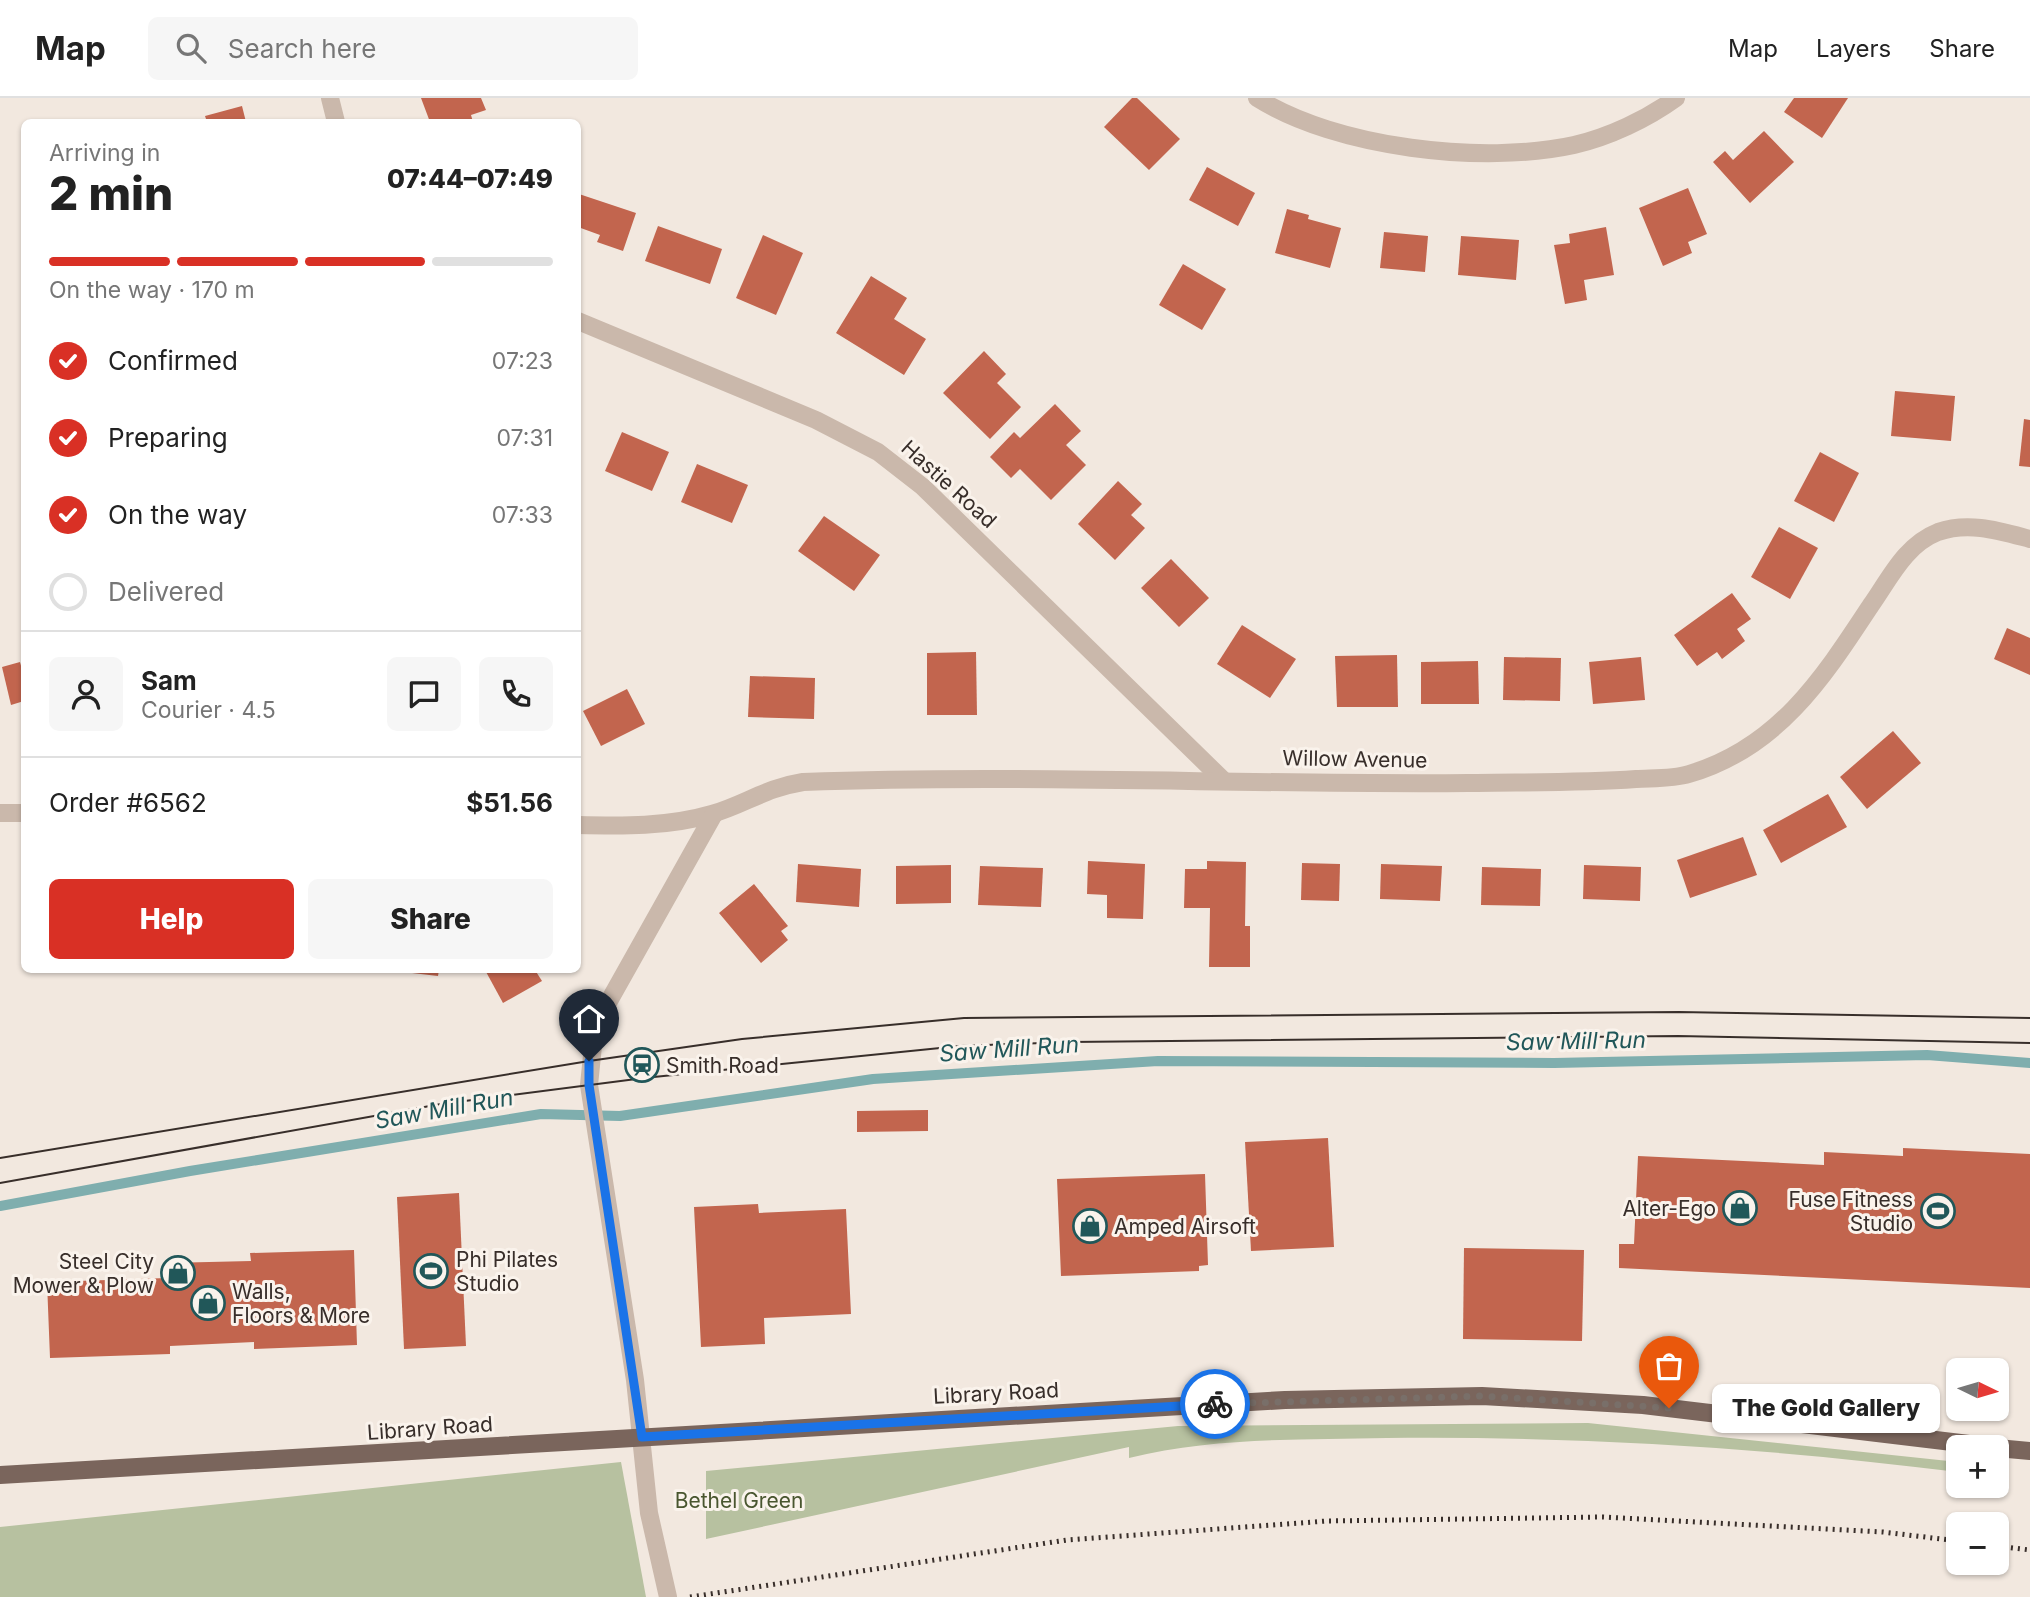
<!DOCTYPE html>
<html lang="en">
<head>
<meta charset="utf-8">
<style>
  :root { --surface:#fff; --page:#f6f6f6; --text:#222; --muted:#767676; --line:#e0e0e0; --accent:#d93025 }
  body { margin:0; font-family:Inter,sans-serif; background:var(--page); color:var(--text); height:100vh; display:flex; flex-direction:column; font-size:26px; white-space:nowrap }
  * { box-sizing:border-box; margin:0 }
  p { font-size:23px; color:var(--muted) }
  .icon { flex:none; width:38px; height:38px; fill:none; stroke:currentColor; stroke-width:2; stroke-linecap:round; stroke-linejoin:round }
  .map { position:relative; flex:1; overflow:hidden }
  .sheet { position:absolute; left:21px; top:21px; width:560px; height:854px; display:flex; flex-direction:column; background:var(--surface); border-radius:10px; box-shadow:0 2px 5px #0004 }
  .sheet>* { flex:none }
  .needle { width:46px; rotate:95deg }
  .fabs { position:absolute; left:1946px; top:1260px; display:grid; gap:14px }
  .fabs a { display:grid; place-items:center; width:63px; height:63px; border-radius:10px; background:var(--surface); box-shadow:0 2px 5px #0004; font-size:35px }
  .pin { position:absolute; display:grid; place-items:center; width:60px; height:60px; color:#fff; margin:-72px -30px; border-radius:50% 50% 50% 0; rotate:-45deg; box-shadow:0 0 7px #0007 }
  .pin .icon { rotate:45deg }
  .courier { position:absolute; display:grid; place-items:center; width:70px; height:70px; margin:-35px; border:5px solid #1a73e8; border-radius:50%; background:#fff; color:#222; box-shadow:0 2px 9px #0007 }
  .bubble { position:absolute; height:49px; border-radius:10px; background:var(--surface); box-shadow:0 2px 5px #0004; font-size:23px; font-weight:800; line-height:49px; text-align:center }
  .summary em { font-style:normal; font-weight:800 }
  .summary div { display:flex; flex-direction:column-reverse }
  .summary { display:flex; align-items:center; justify-content:space-between; height:119px; padding:0 28px }
  h1 { font-size:46px; font-weight:800; line-height:52px }
  .bar { display:grid; grid-template-columns:repeat(4,1fr); gap:10px 7px; align-content:center; height:84px; padding:0 28px }
  .bar i { height:9px; border-radius:5px; background:var(--line) }
  .bar .active { background:var(--accent) }
  .bar p { grid-column:span 4 }
  .line { display:flex; align-items:center; gap:18px; padding:0 28px; border-top:2px solid var(--line) }
  .line div { flex:1 }
  .round { display:grid; place-items:center; flex:none; width:74px; height:74px; border-radius:10px; background:var(--page) }
  ol { padding:0 28px; list-style:none }
  li { display:flex; align-items:center; gap:21px; height:77px }
  li p { margin-inline-start:auto }
  li .icon { padding:7px; border-radius:50%; background:var(--accent); color:#fff; stroke-width:4 }
  li:last-child { color:var(--muted) }
  li i { width:38px; height:38px; border:4px solid var(--line); border-radius:50% }
  .action { display:flex; gap:14px; margin-top:auto; padding:14px 28px }
  .action a { flex:1; height:80px; border-radius:10px; background:var(--accent); color:#fff; font-size:28px; font-weight:800; line-height:80px; text-align:center }
  .action a+a { background:var(--page); color:var(--text) }
  header { display:flex; align-items:center; gap:42px; box-sizing:border-box; height:98px; padding:0 35px; background:var(--surface); border-bottom:2px solid var(--line) }
  header strong { font-size:33px }
  nav { display:flex; gap:38px; margin-inline-start:auto; font-size:24px }
  .search { width:490px; height:63px; background:var(--page); display:flex; align-items:center; gap:18px; box-sizing:border-box; padding:0 24px; border-radius:10px; color:var(--muted); font-size:26px }
  .map>svg:first-child { display:block }
  .green { fill:#b7c1a0 }
  .lines { fill:none; stroke-linecap:round; stroke-linejoin:round }
  .stream { stroke:#7faeae; stroke-width:10 }
  .building { fill:#c2654e }
  .minor { stroke:#cab8ab; stroke-width:18 }
  .major { stroke:#7a655c; stroke-width:18 }
  .tram { stroke:#382e2a; stroke-width:2 }
  .rail { stroke:#382e2a; stroke-width:5; stroke-dasharray:2 5; stroke-linecap:butt }
  .done { stroke:#796f69; stroke-width:7; stroke-dasharray:0 12.6 }
  .route { stroke:#1a73e8; stroke-width:9 }
  .labels { text-anchor:middle; dominant-baseline:central; stroke-width:6; stroke-linejoin:round; paint-order:stroke }
  .street-label { font-size:21px; fill:#382e2a; stroke:#faf3ec }
  .poi-label { font-size:21px; fill:#382e2a; stroke:#faf3ec; text-anchor:start }
  .park-label { font-size:21px; fill:#49562f; stroke:#faf3ec }
  .water-label { font-size:23px; font-style:italic; fill:#215759; stroke:#faf3ec }
</style>
</head>
<body>
<header>
<strong>Map</strong>
<div class="search"><svg class="icon" aria-label="search" viewBox="0 0 24 24"><circle cx="10" cy="10" r="6"/><path d="M15 15l6 6"/></svg>Search here</div>
<nav><a>Map</a><a>Layers</a><a>Share</a></nav>
</header>
<div class="map">
<svg width="2030" height="1499" viewBox="0 0 2030 1499">
  <rect width="100%" height="100%" fill="#f2e8df"/>
  <g class="green">
    <path d="M1588,1325L1958,1364V1374C1769,1350 1578,1338 1387,1340C1300,1342 1214,1339 1129,1360V1349L706,1441V1373L1178,1328Z"/>
    <path d="M621,1364L646,1499H0V1429Z"/>
  </g>
  <g class="lines">
    <path class="stream" d="M0,1108L190,1073L541,1016L620,1018L873,981L1158,963L1554,965L1927,957L2030,965"/>
  </g>
  <g class="building">
    <path d="M421,0H481L486,12L471,17L473,24H430Z"/>
    <path d="M1132,0H1137L1180,41L1149,72L1104,29Z"/>
    <path d="M1794,0H1848L1822,40L1784,14Z"/>
    <path d="M242,8L246,24H207L205,18Z"/>
    <path d="M1764,33L1794,64L1750,105L1713,64L1725,53L1733,62Z"/>
    <path d="M1207,69L1255,95L1238,128L1189,102Z"/>
    <path d="M1688,90L1707,136L1688,144L1692,155L1663,168L1639,110Z"/>
    <path d="M579,96L636,115L623,153L597,144L600,137L578,129Z"/>
    <path d="M1287,111L1309,117L1308,121L1341,130L1330,170L1275,155Z"/>
    <path d="M658,128L722,151L710,186L645,163Z"/>
    <path d="M1606,129L1614,177L1584,182L1587,202L1565,206L1554,147L1570,145L1569,136Z"/>
    <path d="M1384,134L1428,138L1425,174L1380,170Z"/>
    <path d="M763,137L803,155L776,217L736,200Z"/>
    <path d="M1461,138L1519,142L1516,182L1458,177Z"/>
    <path d="M1183,166L1226,191L1202,232L1159,207Z"/>
    <path d="M871,178L907,200L894,221L926,241L904,277L836,235Z"/>
    <path d="M984,253L1006,276L997,285L1021,309L990,341L943,295Z"/>
    <path d="M1895,293L1955,298L1951,343L1891,338Z"/>
    <path d="M1055,306L1081,333L1066,347L1086,367L1051,402L1020,371L1011,380L990,359L1014,334L1020,340Z"/>
    <path d="M2024,321L2030,322V369L2019,368Z"/>
    <path d="M622,334L669,354L652,393L605,373Z"/>
    <path d="M1820,354L1859,375L1834,424L1794,403Z"/>
    <path d="M697,366L748,387L732,425L681,404Z"/>
    <path d="M1118,383L1142,406L1131,417L1145,430L1115,462L1078,426Z"/>
    <path d="M824,418L880,457L854,493L798,453Z"/>
    <path d="M1779,429L1818,450L1790,501L1751,479Z"/>
    <path d="M1171,461L1209,500L1179,529L1141,490Z"/>
    <path d="M1732,495L1751,521L1737,531L1745,543L1722,561L1717,554L1697,568L1674,537Z"/>
    <path d="M1242,527L1296,561L1270,600L1217,566Z"/>
    <path d="M2007,530L2030,540V577L1994,561Z"/>
    <path d="M976,554L977,617H927V555Z"/>
    <path d="M1397,557L1398,609H1337L1335,558Z"/>
    <path d="M1504,559L1561,560L1560,603L1503,602Z"/>
    <path d="M1641,559L1645,602L1593,606L1589,564Z"/>
    <path d="M1478,563L1479,606H1421V564Z"/>
    <path d="M20,564L24,579V603L11,607L2,569Z"/>
    <path d="M750,578L815,580L814,621L748,619Z"/>
    <path d="M627,591L645,626L601,648L583,613Z"/>
    <path d="M1893,633L1921,665L1867,711L1840,679Z"/>
    <path d="M1828,696L1847,729L1781,765L1763,732Z"/>
    <path d="M1743,739L1757,777L1690,800L1677,762Z"/>
    <path d="M1088,763L1145,766L1143,821L1107,820V797L1087,796Z"/>
    <path d="M1207,763L1246,764L1245,828H1250V869H1209L1210,810H1184L1185,771H1207Z"/>
    <path d="M1302,765L1340,766L1339,803L1301,802Z"/>
    <path d="M798,766L861,771L859,809L796,804Z"/>
    <path d="M1381,766L1442,768L1440,803L1380,801Z"/>
    <path d="M951,767V805L896,806V768Z"/>
    <path d="M1584,767L1641,769L1640,803L1583,801Z"/>
    <path d="M980,768L1043,770L1041,809L978,807Z"/>
    <path d="M1482,769L1541,771L1540,808L1481,807Z"/>
    <path d="M754,786L788,828L781,833L788,842L761,865L719,815Z"/>
    <path d="M386,872H439L438,878Z"/>
    <path d="M485,872H535L542,883L503,905Z"/>
    <path d="M928,1012V1033L857,1034V1013Z"/>
    <path d="M1328,1040L1334,1149L1251,1153L1245,1044Z"/>
    <path d="M1903,1050L2030,1056V1190L1619,1170V1146H1634L1638,1058L1824,1067V1054L1903,1058Z"/>
    <path d="M1205,1076L1208,1167L1199,1168V1173L1061,1178L1057,1081Z"/>
    <path d="M459,1095L466,1248L404,1251L397,1099Z"/>
    <path d="M758,1106L759,1115L846,1111L851,1216L764,1220L765,1246L701,1249L694,1109Z"/>
    <path d="M1464,1150L1584,1152L1582,1243L1463,1241Z"/>
    <path d="M354,1152L357,1247L254,1251V1244L170,1248V1256L50,1260L47,1184L167,1180V1165L251,1163L250,1155Z"/>
  </g>
  <g class="lines">
    <g class="minor">
      <path d="M330,0L336,24"/>
      <path d="M1257,0C1336,50 1483,67 1574,47C1609,39 1647,21 1676,0"/>
      <path d="M578,223L816,322L878,354L923,389L1223,682"/>
      <path d="M0,715H24"/>
      <path d="M578,727C622,728 668,729 712,716C746,706 765,690 803,684C1025,676 1247,687 1468,685C1524,684 1580,685 1636,681C1653,680 1673,681 1689,676C1778,650 1823,580 1871,507C1890,480 1905,447 1938,434C1969,423 2000,433 2030,441"/>
      <path d="M668,1499L649,1415L635,1282L589,987L595,928L714,716"/>
    </g>
    <g class="major">
      <path d="M1997,1350L2030,1353"/>
      <path d="M0,1377L1285,1302L1482,1298L1643,1307L1994,1349"/>
    </g>
    <g class="tram">
      <path d="M0,1060L589,963L742,941L964,920L1679,914L2030,920"/>
      <path d="M0,1085L441,1006L644,980L960,948L1069,944L1678,938L2030,945"/>
    </g>
    <g class="rail">
      <path d="M1997,1448L2030,1452"/>
      <path d="M690,1499L1067,1442L1327,1423L1603,1419L1883,1434L1958,1443"/>
    </g>
  </g>
  <g class="lines">
    <path class="done" d="M1215,1306L1482,1298L1669,1310"/>
    <path class="route" d="M589,963V987L642,1339L1215,1306"/>
  </g>
  <defs>
    <g id="station-ring" transform="scale(1.75)"><circle r="9.5" fill="#faf3ec" stroke="#215759" stroke-width="1.5"/><path d="M-3-6H3Q5-6 5-4V2Q5 4 3 4L4.5 6H3L1.5 4h-3L-3 6H-4.5L-3 4Q-5 4-5 2V-4Q-5-6-3-6ZM-3.5-4v3h7v-3ZM-3.5 1v1.5H-2V1ZM2 1v1.5H3.5V1Z" fill="#215759"/></g>
    <g id="shop-ring" transform="scale(1.75)"><circle r="9.5" fill="#faf3ec" stroke="#215759" stroke-width="1.5"/><path d="M-5-2.5h2.3a2.7 3.5 0 0 1 5.4 0H5L5.5 6h-11ZM-1.5-2.5h3a1.5 2.3 0 0 0-3 0Z" fill="#215759"/></g>
    <g id="stadium-ring" transform="scale(1.75)"><circle r="9.5" fill="#faf3ec" stroke="#215759" stroke-width="1.5"/><path d="M0-5a6.5 5 0 1 0 0 10a6.5 5 0 1 0 0-10ZM-3.5-1.8h7v3.6h-7Z" fill="#215759"/></g>
  </defs>
  <g fill-rule="evenodd">
    <use href="#station-ring" x="642" y="967"/>
    <use href="#shop-ring" x="1740" y="1110"/>
    <use href="#stadium-ring" x="1938" y="1113"/>
    <use href="#shop-ring" x="1090" y="1128"/>
    <use href="#stadium-ring" x="431" y="1173"/>
    <use href="#shop-ring" x="178" y="1175"/>
    <use href="#shop-ring" x="208" y="1205"/>
  </g>
  <g class="labels">
    <g class="street-label">
      <text transform="translate(949 386) rotate(42)">Hastie Road</text>
      <text transform="translate(1355 661) rotate(1)">Willow Avenue</text>
      <text transform="translate(996 1295) rotate(-3)">Library Road</text>
      <text transform="translate(430 1330) rotate(-4)">Library Road</text>
    </g>
    <g class="poi-label">
      <text x="666" y="967">Smith Road</text>
      <text x="1913" y="1101" text-anchor="end">Fuse Fitness<tspan x="1913" dy="24">Studio</tspan></text>
      <text x="1716" y="1110" text-anchor="end">Alter-Ego</text>
      <text x="1114" y="1128">Amped Airsoft</text>
      <text x="456" y="1161">Phi Pilates<tspan x="456" dy="24">Studio</tspan></text>
      <text x="154" y="1163" text-anchor="end">Steel City<tspan x="154" dy="24">Mower &amp; Plow</tspan></text>
      <text x="232" y="1193">Walls,<tspan x="232" dy="24">Floors &amp; More</tspan></text>
    </g>
    <g class="park-label">
      <text x="739" y="1402">Bethel Green</text>
    </g>
    <g class="water-label">
      <text transform="translate(1576 943) rotate(-1)">Saw Mill Run</text>
      <text transform="translate(1009 951) rotate(-4)">Saw Mill Run</text>
      <text transform="translate(444 1011) rotate(-10)">Saw Mill Run</text>
    </g>
  </g>
</svg>
<div class="fabs">
<a><svg class="needle" viewBox="-14 -14 28 28"><path d="M0-13l5 13h-10z" fill="#e53935"/><path d="M0 13l5-13h-10z" fill="#767676"/></svg></a>
<a>+</a>
<a>−</a>
</div>
<div class="pin" style="left:1669px;top:1310px;background:#ea580c"><svg class="icon" aria-label="bag" viewBox="0 0 24 24"><path d="M5 8h14l-1 12H6zM9 8a3 3 0 0 1 6 0"/></svg></div>
<div class="pin" style="left:589px;top:963px;background:#1f2937"><svg class="icon" aria-label="home" viewBox="0 0 24 24"><path d="M3 11l9-7 9 7M6 9v11h12V9"/></svg></div>
<div class="courier" style="left:1215px;top:1306px"><svg class="icon" aria-label="bike" viewBox="0 0 24 24"><circle cx="6" cy="16" r="4"/><circle cx="18" cy="16" r="4"/><path d="M6 16l4-8h5l3 8M10 8l3 8H6M13 5h3"/></svg></div>
<div class="bubble" style="left:1712px;top:1286px;width:228px">The Gold Gallery</div>
<section class="sheet">
<div class="summary"><div><h1>2 min</h1><p>Arriving in</p></div><em>07:44–07:49</em></div>
<div class="bar"><i class="active"></i><i class="active"></i><i class="active"></i><i></i><p>On the way · 170 m</p></div>
<ol>
<li><svg class="icon" aria-label="check" viewBox="0 0 24 24"><path d="M5 12l5 5 9-10"/></svg>Confirmed<p>07:23</p></li>
<li><svg class="icon" aria-label="check" viewBox="0 0 24 24"><path d="M5 12l5 5 9-10"/></svg>Preparing<p>07:31</p></li>
<li><svg class="icon" aria-label="check" viewBox="0 0 24 24"><path d="M5 12l5 5 9-10"/></svg>On the way<p>07:33</p></li>
<li><i></i>Delivered</li>
</ol>
<div class="line" style="height:126px"><a class="round"><svg class="icon" aria-label="person" viewBox="0 0 24 24"><circle cx="12" cy="8" r="4"/><path d="M4 21q1-7 8-7t8 7"/></svg></a><div><b>Sam</b><p>Courier · 4.5</p></div><a class="round"><svg class="icon" aria-label="chat" viewBox="0 0 24 24"><path d="M4 5h16v11H9l-5 4z"/></svg></a><a class="round"><svg class="icon" aria-label="phone" viewBox="0 0 24 24"><path d="M5 4h4l2 5-3 2q2 4 5 5l2-3 5 2v4C11 20 4 13 5 4z"/></svg></a></div>
<div class="line" style="height:91px"><div>Order #6562</div><b>$51.56</b></div>
<div class="action"><a>Help</a><a>Share</a></div>
</section>
</div>
</body>
</html>
